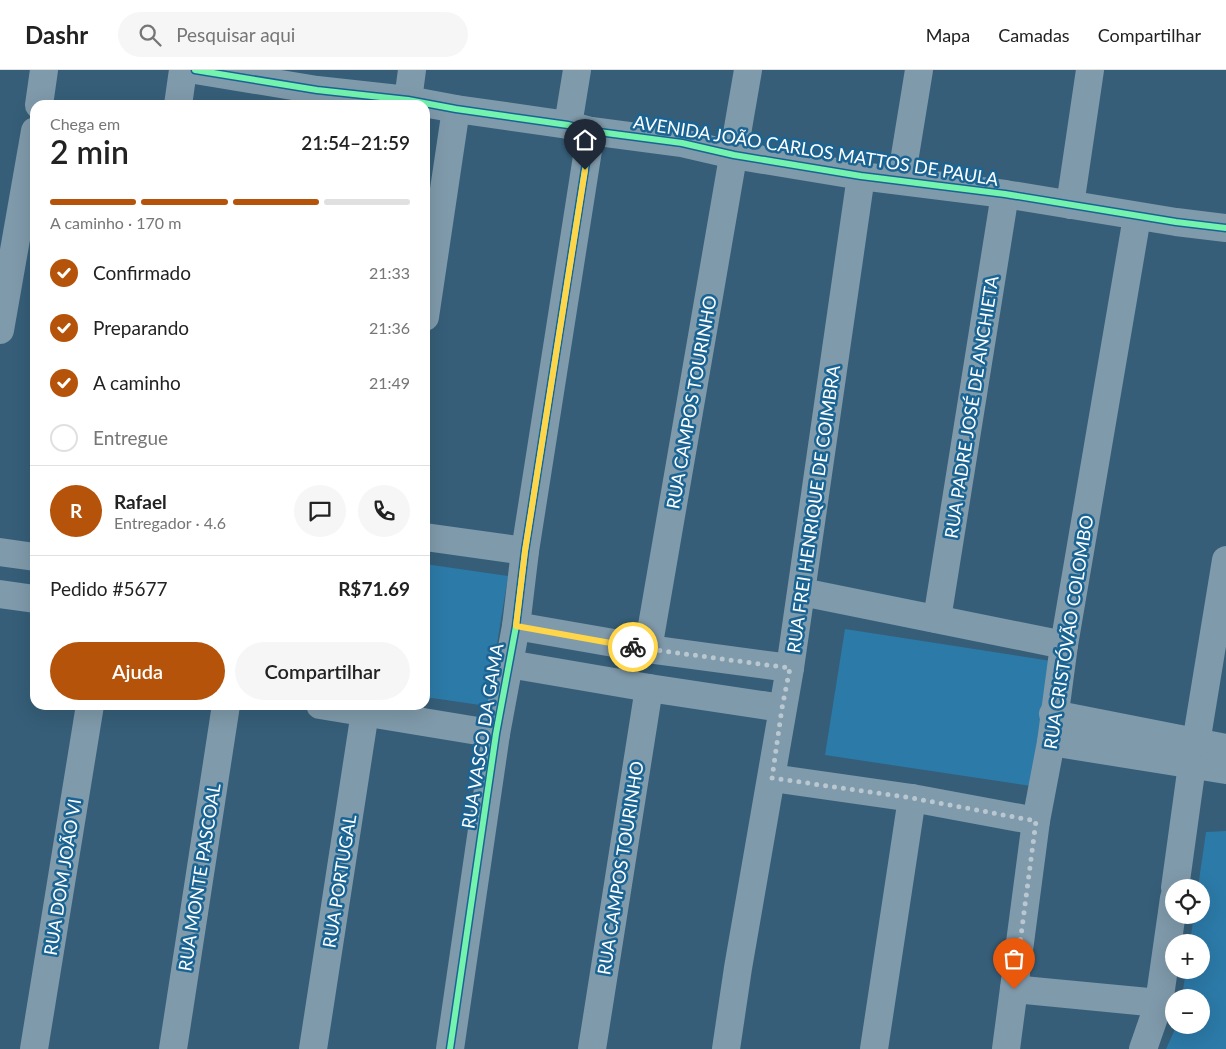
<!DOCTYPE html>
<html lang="pt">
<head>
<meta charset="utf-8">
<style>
  :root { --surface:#fff; --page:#f6f6f6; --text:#222; --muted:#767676; --line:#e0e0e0; --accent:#b45309 }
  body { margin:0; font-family:Lato,sans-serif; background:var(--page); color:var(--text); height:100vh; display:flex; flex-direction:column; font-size:19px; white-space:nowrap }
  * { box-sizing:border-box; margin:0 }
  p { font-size:16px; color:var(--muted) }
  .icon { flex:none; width:28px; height:28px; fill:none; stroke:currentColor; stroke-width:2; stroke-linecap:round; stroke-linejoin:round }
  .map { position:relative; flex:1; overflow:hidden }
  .sheet { position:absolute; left:30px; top:30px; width:400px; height:610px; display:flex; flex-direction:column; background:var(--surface); border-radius:15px; box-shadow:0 5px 20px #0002 }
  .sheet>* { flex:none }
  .tools { position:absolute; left:1165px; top:809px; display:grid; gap:10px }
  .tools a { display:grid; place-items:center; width:45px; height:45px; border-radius:50%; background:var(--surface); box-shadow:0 5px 20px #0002; font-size:25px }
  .pin { position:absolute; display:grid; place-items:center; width:42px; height:42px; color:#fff; margin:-51px -21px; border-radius:50% 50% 50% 0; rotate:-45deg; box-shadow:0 0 5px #0007 }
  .pin .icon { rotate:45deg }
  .courier { position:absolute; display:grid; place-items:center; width:50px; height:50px; margin:-25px; border:4px solid #ffd54a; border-radius:50%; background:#fff; color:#222; box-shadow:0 1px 6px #0007 }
  .overview em { font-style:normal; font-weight:600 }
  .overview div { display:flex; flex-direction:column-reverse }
  .overview { display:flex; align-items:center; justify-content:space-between; height:85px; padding:0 20px }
  h1 { font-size:32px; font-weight:600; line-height:38px }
  .bar { display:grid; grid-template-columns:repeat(4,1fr); gap:8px 5px; align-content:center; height:60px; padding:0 20px }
  .bar i { height:6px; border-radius:4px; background:var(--line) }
  .bar .selected { background:var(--accent) }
  .bar p { grid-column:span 4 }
  .line { display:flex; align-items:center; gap:12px; padding:0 20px; border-top:1px solid var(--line) }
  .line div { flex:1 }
  .round { display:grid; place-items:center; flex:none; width:52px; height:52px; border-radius:26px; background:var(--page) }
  ol { padding:0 20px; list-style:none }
  li { display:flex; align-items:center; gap:15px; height:55px }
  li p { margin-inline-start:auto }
  li .icon { padding:5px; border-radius:50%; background:var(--accent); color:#fff; stroke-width:4 }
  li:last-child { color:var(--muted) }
  li i { width:28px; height:28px; border:2px solid var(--line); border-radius:50% }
  .primary-button { display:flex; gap:10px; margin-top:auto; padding:10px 20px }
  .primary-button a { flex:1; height:58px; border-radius:30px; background:var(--accent); color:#fff; font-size:20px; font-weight:600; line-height:58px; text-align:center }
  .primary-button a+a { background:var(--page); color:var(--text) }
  header { display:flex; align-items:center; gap:30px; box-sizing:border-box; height:70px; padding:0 25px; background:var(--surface); border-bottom:1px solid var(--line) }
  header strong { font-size:24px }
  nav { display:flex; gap:28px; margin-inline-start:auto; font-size:18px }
  .search { width:350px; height:45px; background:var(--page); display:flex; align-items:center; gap:12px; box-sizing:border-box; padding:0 18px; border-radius:28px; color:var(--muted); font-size:19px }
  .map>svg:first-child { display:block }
  .green { fill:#2c7aa8 }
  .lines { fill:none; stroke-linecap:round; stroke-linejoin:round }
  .minor { stroke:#7f9aab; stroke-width:28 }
  .cycleway-casing { stroke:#1a6494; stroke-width:9 }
  .cycleway { stroke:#73f3ae; stroke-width:6 }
  .done { stroke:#b9c7d0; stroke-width:5; stroke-dasharray:0 9 }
  .route { stroke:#ffd54a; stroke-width:6 }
  .labels { text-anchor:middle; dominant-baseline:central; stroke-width:5; stroke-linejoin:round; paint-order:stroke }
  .street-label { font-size:18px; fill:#fff; stroke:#1a6494 }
</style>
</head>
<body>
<header>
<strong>Dashr</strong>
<div class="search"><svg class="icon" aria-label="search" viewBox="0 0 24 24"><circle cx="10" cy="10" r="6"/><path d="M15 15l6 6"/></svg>Pesquisar aqui</div>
<nav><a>Mapa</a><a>Camadas</a><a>Compartilhar</a></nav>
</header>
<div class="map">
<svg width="1226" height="979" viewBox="0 0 1226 979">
  <rect width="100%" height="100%" fill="#365e78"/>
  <g class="green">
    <path d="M425,494L508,506L487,636L425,627Z"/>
    <path d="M845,559L1051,591L1031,716L825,685Z"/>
    <path d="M1226,761V979H1166L1177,955H1201V928L1182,927L1186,900H1201V872H1190L1194,845H1201V818L1198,817L1206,762Z"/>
  </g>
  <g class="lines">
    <g class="minor">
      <path d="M195,0L317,20L408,30L456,39L568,55L591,61L682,73L734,85L861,106L1005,124L1176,152L1226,158"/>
      <path d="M408,30L412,0"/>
      <path d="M39,35L44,0"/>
      <path d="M178,35L183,0"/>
      <path d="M568,55L577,0"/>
      <path d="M901,110L919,0"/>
      <path d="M1070,135L1090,0"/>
      <path d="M425,247L456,39"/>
      <path d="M0,260L35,61"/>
      <path d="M425,467L525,481"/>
      <path d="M0,482L35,487"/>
      <path d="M802,522L1064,575"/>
      <path d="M0,524L35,529"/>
      <path d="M937,549L1005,124"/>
      <path d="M516,556L648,579L790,598"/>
      <path d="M648,579L748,0"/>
      <path d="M509,594L649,618L782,638"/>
      <path d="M320,635L496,664"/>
      <path d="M1053,644L1226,678"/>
      <path d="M1051,672L1226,700"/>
      <path d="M1196,673L1226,490"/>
      <path d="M772,708L912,728L1036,751"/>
      <path d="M1175,818L1192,695"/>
      <path d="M1014,919L1159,933"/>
      <path d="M34,979L90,635"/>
      <path d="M173,979L226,635"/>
      <path d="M313,979L365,642"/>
      <path d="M450,979L496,664L516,556L525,481L591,61"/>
      <path d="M592,979L649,618"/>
      <path d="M726,979L738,898L790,598L861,106"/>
      <path d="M874,979L912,728"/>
      <path d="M1006,979L1036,751L1051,672L1064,575L1137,147"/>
      <path d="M1143,979L1159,933L1174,828"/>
    </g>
    <g class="cycleway-casing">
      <g id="cycleway">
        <path d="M195,0L317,20L408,30L456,39L568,55L591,61L682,73L734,85L861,106L1005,124L1176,152L1226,158"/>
        <path d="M450,979L496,664L516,556L525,481L591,61"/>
      </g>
    </g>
    <use href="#cycleway" class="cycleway"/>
  </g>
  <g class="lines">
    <path class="done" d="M633,577L790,598L782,638L772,708L912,728L1036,751L1014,919"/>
    <path class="route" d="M585,100L525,481L516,556L633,577"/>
  </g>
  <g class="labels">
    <g class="street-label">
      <text transform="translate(816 80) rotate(9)">AVENIDA JOÃO CARLOS MATTOS DE PAULA</text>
      <text transform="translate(691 332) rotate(-80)">RUA CAMPOS TOURINHO</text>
      <text transform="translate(971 337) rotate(-81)">RUA PADRE JOSÉ DE ANCHIETA</text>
      <text transform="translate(813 439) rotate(-82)">RUA FREI HENRIQUE DE COIMBRA</text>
      <text transform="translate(1068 562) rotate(-81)">RUA CRISTÓVÃO COLOMBO</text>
      <text transform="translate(482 666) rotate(-81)">RUA VASCO DA GAMA</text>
      <text transform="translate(620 798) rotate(-81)">RUA CAMPOS TOURINHO</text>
      <text transform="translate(62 807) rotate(-81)">RUA DOM JOÃO VI</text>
      <text transform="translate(199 807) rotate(-81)">RUA MONTE PASCOAL</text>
      <text transform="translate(339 811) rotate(-81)">RUA PORTUGAL</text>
    </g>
  </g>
</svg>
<div class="tools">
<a><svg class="icon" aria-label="locate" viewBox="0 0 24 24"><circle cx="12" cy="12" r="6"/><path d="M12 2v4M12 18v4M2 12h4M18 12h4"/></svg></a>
<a>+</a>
<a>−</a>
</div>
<div class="pin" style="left:1014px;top:919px;background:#ea580c"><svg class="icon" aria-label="bag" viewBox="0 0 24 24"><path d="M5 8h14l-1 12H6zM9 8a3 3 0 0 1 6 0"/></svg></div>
<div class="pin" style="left:585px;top:100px;background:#1f2937"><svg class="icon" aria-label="home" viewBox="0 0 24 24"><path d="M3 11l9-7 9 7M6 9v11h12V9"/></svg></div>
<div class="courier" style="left:633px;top:577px"><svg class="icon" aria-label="bike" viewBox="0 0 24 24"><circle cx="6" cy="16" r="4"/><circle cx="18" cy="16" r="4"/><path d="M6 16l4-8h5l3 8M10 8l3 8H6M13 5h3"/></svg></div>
<section class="sheet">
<div class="overview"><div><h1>2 min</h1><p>Chega em</p></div><em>21:54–21:59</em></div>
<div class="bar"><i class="selected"></i><i class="selected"></i><i class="selected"></i><i></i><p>A caminho · 170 m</p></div>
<ol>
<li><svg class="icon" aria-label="check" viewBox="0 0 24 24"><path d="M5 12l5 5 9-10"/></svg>Confirmado<p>21:33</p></li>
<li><svg class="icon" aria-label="check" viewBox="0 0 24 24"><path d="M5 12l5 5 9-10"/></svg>Preparando<p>21:36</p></li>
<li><svg class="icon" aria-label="check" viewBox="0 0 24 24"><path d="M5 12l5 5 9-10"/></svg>A caminho<p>21:49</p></li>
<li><i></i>Entregue</li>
</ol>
<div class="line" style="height:90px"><b class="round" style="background:var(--accent);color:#fff">R</b><div><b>Rafael</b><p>Entregador · 4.6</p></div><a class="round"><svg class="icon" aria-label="chat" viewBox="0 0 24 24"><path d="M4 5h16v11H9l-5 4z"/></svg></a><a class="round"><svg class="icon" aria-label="phone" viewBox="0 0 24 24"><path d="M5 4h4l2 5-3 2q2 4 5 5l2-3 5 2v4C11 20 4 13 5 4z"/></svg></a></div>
<div class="line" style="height:65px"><div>Pedido #5677</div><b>R$71.69</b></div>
<div class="primary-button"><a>Ajuda</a><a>Compartilhar</a></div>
</section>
</div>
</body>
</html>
